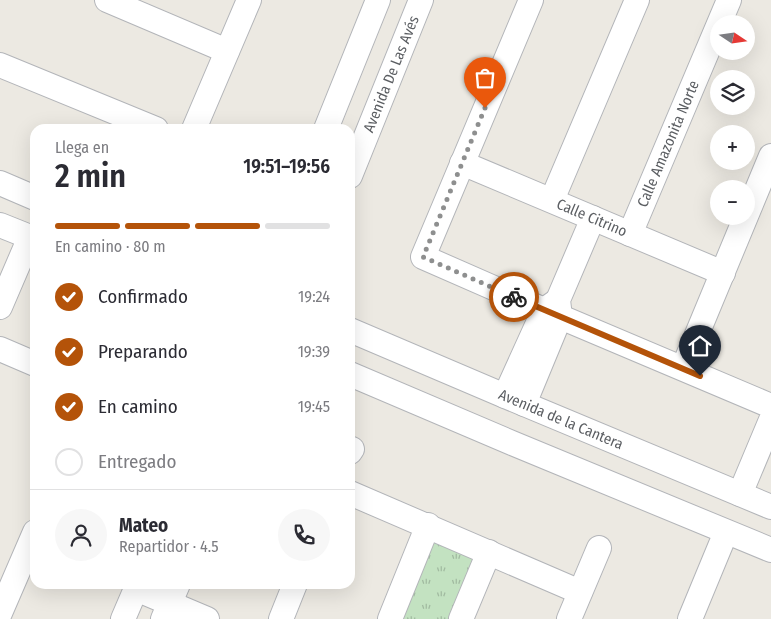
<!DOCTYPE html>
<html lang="es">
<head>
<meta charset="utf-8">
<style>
  :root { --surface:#fff; --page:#f7f7f7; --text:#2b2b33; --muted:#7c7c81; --line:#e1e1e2; --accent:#b45309 }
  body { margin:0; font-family:"Fira Sans Condensed",sans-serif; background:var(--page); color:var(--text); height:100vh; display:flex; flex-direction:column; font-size:19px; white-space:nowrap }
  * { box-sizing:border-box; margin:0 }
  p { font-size:16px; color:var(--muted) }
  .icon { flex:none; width:28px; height:28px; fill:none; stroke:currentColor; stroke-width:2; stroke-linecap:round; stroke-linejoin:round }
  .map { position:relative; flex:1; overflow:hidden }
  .panel { position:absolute; left:30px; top:124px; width:325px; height:465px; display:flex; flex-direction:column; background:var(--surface); border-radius:15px; box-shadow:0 5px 20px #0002 }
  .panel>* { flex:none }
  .needle { width:32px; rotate:103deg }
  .tools { position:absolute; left:710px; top:15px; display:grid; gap:10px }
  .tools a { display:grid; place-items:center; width:45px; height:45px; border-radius:50%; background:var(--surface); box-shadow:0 5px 20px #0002; font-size:25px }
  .pin { position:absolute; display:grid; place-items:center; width:42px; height:42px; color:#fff; margin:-51px -21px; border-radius:50% 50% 50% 0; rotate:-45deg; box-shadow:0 0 5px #0007 }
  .pin .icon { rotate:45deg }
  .courier { position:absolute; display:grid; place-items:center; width:50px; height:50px; margin:-25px; border:4px solid #b45309; border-radius:50%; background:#fff; color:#222; box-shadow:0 1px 6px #0007 }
  .headline em { font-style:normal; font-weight:600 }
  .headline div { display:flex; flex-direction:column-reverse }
  .headline { display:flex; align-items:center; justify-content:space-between; height:85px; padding:0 25px }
  h1 { font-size:32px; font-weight:600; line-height:38px }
  .bar { display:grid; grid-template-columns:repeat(4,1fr); gap:8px 5px; align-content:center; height:60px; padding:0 25px }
  .bar i { height:6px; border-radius:4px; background:var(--line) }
  .bar .current { background:var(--accent) }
  .bar p { grid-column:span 4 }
  .line { display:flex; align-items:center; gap:12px; padding:0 25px; border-top:1px solid var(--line) }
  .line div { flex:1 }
  .round { display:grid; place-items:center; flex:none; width:52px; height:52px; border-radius:26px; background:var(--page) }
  ol { padding:0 25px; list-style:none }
  li { display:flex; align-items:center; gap:15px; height:55px }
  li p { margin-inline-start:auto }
  li .icon { padding:5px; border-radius:50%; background:var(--accent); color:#fff; stroke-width:4 }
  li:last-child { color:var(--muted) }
  li i { width:28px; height:28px; border:2px solid var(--line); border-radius:50% }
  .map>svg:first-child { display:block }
  .grass { fill:url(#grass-tufts) }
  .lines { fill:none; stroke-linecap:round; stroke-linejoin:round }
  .minor-casing { stroke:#b3b5b9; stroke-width:26 }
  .minor { stroke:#fff; stroke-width:24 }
  .done { stroke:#8e8f8f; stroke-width:5; stroke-dasharray:0 9 }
  .route { stroke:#b45309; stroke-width:6 }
  .labels { text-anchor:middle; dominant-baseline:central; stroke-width:5; stroke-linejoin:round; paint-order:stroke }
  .street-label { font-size:15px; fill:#5b5e62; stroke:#fff }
</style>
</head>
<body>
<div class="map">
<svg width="771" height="619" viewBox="0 0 771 619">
  <defs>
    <pattern id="grass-tufts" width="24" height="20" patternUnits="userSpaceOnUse" patternTransform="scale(1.25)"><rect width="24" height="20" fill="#c3e2c1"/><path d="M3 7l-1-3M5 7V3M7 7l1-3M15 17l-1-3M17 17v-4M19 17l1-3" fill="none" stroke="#a1baa0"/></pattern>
  </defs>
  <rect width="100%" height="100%" fill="#ece9e2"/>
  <path class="grass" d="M433,540L476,558L451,619H400Z"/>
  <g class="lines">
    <g class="minor-casing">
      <g id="minor">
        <path d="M107,0L227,51"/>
        <path d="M531,0L423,257L544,310L771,406"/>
        <path d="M0,65L156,129"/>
        <path d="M194,129L249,0"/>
        <path d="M326,129L378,0"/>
        <path id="s1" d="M462,163L723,273"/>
        <path id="s2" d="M350,176L421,0"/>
        <path d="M0,183L35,198"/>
        <path d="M552,200L637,0"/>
        <path d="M0,225L35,239"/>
        <path id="s3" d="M630,234L729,0"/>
        <path d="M0,307L30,237"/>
        <path id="s4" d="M350,330L505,396L771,507"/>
        <path d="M0,349L35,364"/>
        <path d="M683,368L771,156"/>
        <path d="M350,374L512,443L771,550"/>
        <path d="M505,396L544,310L557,301"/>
        <path d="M524,404L560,317L558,300L593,218"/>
        <path d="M350,452L352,449"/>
        <path d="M350,493L580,592"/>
        <path d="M740,494L771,420"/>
        <path d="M136,589L207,619"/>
        <path d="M0,613L35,532"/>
        <path d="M123,619L138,584"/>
        <path d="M163,619L178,584"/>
        <path d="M281,619L295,584"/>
        <path d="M390,619L428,525"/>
        <path d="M461,619L489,552"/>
        <path d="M569,619L599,548"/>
        <path d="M690,619L726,532"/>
      </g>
    </g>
    <use href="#minor" class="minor"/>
  </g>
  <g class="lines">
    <path class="done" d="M485,108L423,257L514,297"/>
    <path class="route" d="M514,297L700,376"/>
  </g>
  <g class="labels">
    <g class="street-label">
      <text stroke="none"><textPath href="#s2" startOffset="110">Avenida De Las Avés</textPath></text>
      <text stroke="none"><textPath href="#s3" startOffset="98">Calle Amazonita Norte</textPath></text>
      <text stroke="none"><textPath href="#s1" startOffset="141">Calle Citrino</textPath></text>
      <text stroke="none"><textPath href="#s4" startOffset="229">Avenida de la Cantera</textPath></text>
    </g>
  </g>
</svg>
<div class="tools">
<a><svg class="needle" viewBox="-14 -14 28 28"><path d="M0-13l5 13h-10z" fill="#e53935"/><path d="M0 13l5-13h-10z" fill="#7c7c81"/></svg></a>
<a><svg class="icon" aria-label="layers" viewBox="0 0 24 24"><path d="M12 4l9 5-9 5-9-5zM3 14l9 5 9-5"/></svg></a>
<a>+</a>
<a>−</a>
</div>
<div class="pin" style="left:485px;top:108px;background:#ea580c"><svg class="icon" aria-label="bag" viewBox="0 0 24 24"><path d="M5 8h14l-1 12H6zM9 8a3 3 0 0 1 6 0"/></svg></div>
<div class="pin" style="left:700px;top:376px;background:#1f2937"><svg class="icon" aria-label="home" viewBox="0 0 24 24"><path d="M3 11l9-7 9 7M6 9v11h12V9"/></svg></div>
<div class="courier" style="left:514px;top:297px"><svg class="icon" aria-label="bike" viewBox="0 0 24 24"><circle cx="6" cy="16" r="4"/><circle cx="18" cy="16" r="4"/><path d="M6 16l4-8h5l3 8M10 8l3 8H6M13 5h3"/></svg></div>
<section class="panel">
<div class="headline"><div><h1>2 min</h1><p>Llega en</p></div><em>19:51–19:56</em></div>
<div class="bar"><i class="current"></i><i class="current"></i><i class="current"></i><i></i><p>En camino · 80 m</p></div>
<ol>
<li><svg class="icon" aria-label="check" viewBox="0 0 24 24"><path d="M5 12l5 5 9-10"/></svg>Confirmado<p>19:24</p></li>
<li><svg class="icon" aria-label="check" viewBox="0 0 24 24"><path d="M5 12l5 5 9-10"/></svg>Preparando<p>19:39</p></li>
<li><svg class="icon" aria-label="check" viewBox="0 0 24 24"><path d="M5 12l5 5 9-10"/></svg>En camino<p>19:45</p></li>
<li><i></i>Entregado</li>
</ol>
<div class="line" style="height:90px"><a class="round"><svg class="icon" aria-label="person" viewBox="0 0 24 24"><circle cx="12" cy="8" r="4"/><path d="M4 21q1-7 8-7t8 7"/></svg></a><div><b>Mateo</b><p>Repartidor · 4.5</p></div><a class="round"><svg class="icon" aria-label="phone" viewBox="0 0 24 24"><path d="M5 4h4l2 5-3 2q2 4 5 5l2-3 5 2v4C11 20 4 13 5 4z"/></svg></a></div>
</section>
</div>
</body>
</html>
